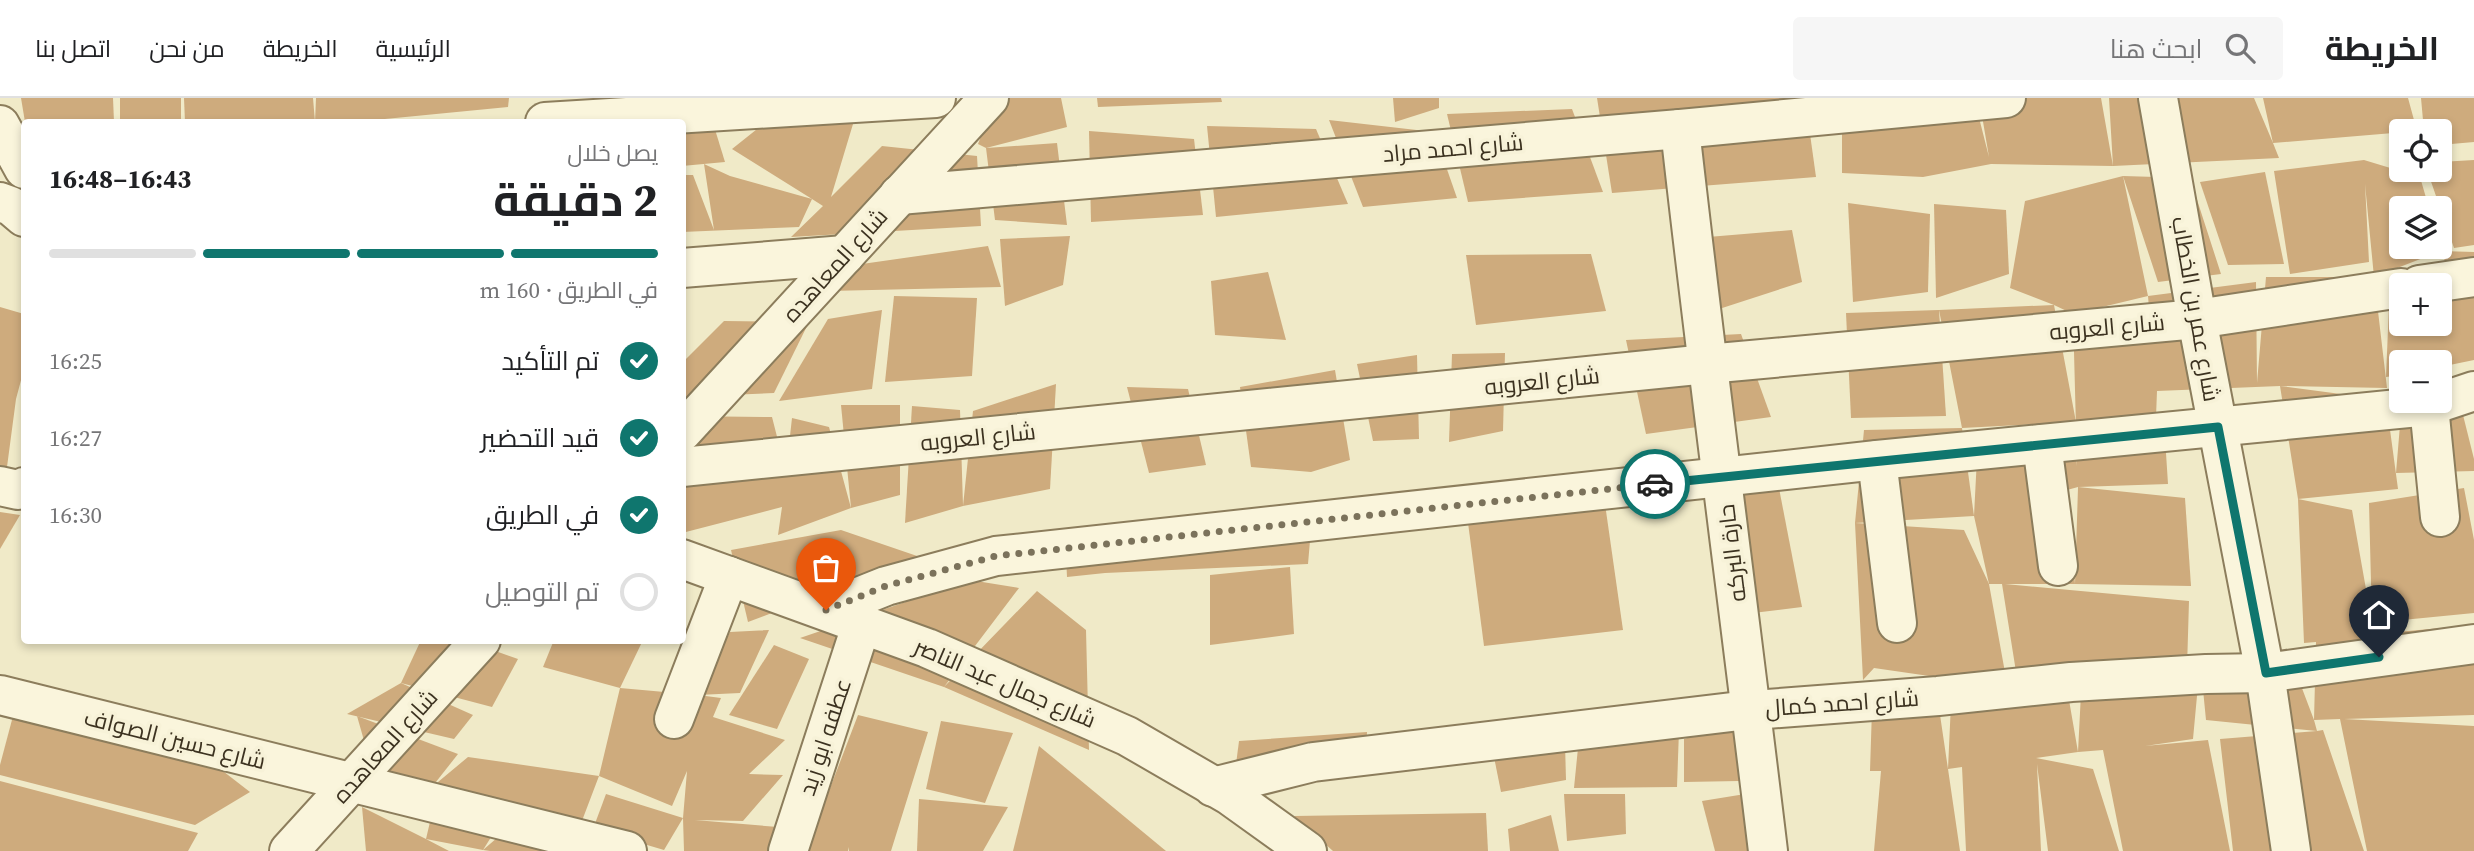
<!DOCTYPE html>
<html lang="ar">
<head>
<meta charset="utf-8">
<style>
  :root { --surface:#fff; --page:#f6f6f6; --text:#202124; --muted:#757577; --line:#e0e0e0; --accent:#0f766e }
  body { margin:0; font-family:"Source Serif 4",Cairo,serif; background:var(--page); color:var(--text); direction:rtl; height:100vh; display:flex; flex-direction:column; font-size:26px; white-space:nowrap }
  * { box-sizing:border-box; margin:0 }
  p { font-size:23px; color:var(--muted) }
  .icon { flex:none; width:38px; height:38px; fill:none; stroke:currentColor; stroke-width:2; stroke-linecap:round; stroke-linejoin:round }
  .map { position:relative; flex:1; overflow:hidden; direction:ltr }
  .drawer { position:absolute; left:21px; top:21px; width:665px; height:525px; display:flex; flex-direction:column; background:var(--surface); border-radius:7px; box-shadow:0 4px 10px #0003; direction:rtl }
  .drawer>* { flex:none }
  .fabs { position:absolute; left:2389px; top:21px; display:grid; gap:14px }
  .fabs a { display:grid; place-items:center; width:63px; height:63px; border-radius:7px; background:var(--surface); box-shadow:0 4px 10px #0003; font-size:35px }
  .pin { position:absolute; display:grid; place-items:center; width:60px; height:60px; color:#fff; margin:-72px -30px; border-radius:50% 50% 50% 0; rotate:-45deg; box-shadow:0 0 7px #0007 }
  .pin .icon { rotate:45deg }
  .courier { position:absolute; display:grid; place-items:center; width:70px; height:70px; margin:-35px; border:5px solid #0f766e; border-radius:50%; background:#fff; color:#222; box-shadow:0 2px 9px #0007 }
  .summary em { font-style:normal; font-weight:700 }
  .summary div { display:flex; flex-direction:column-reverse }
  .summary { display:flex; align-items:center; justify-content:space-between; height:119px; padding:0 28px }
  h1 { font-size:46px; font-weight:700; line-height:52px }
  .bar { display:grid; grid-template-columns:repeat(4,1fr); gap:10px 7px; align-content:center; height:84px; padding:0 28px }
  .bar i { height:9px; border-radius:5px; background:var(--line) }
  .bar .active { background:var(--accent) }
  .bar p { grid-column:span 4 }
  ol { padding:0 28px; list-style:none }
  li { display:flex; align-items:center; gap:21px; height:77px }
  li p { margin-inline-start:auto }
  li .icon { padding:7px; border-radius:50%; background:var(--accent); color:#fff; stroke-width:4 }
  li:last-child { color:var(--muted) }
  li i { width:38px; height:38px; border:4px solid var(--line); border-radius:50% }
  header { display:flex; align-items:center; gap:42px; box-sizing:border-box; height:98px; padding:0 35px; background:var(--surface); border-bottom:2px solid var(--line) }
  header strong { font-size:33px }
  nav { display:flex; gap:38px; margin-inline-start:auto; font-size:24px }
  .search { width:490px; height:63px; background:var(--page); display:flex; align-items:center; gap:18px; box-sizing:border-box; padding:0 24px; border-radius:7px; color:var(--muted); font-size:26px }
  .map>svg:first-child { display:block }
  .building { fill:#ceab7d; fill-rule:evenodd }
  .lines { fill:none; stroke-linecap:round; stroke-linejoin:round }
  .street-casing { stroke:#8c7d5c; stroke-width:42 }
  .street { stroke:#faf5dc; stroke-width:38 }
  .done { stroke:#7b725b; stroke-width:7; stroke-dasharray:0 12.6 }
  .route { stroke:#0f766e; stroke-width:9 }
  .labels { text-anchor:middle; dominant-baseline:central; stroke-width:7; stroke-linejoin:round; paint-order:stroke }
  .street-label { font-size:23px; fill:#3c3220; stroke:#f7f2d8 }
</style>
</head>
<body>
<header>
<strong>الخريطة</strong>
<div class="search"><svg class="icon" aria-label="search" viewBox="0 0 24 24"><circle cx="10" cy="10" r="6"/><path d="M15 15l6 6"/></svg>ابحث هنا</div>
<nav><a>الرئيسية</a><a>الخريطة</a><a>من نحن</a><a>اتصل بنا</a></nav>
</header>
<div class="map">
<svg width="2474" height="753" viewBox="0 0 2474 753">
  <rect width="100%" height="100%" fill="#f0eac8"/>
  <g class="building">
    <path d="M21,0H113L114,24H25Z"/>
    <rect x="120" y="0" width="61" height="24"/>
    <path d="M184,0H313L315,24H185Z"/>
    <path d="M316,0H509L508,9L354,24H315Z"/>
    <path d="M1006,0H1061L1067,29L986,50L1057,45L1067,127L995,122L986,50L978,46L988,20Z"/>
    <path d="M1097,0H1221L1222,4L1098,9Z"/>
    <path d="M1393,0H1439V10L1395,24Z"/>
    <path d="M1597,0H1805L1816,79L1612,95Z"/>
    <path d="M1842,0H1974L1989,59L1979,0H2101L2113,68L2109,0H2254L2273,45L2263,0H2408L2417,33L2273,45L2279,60L2113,68L1991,66L1923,79L1842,75Z"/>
    <path d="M2421,0H2474V44L2440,47V33H2424Z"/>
    <path d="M1572,11L1603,94L1468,104L1447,16Z"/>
    <path d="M776,16L853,26L831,99L882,48L977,58L981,128L791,139L823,108L812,101L799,129L682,134V77H693L714,132L704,66L730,78L812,101L732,51Z"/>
    <path d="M1329,22L1434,34L1457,100L1363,109Z"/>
    <path d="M713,25L725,64L682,68V26Z"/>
    <path d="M1207,28L1316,31L1348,106L1216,119Z"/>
    <path d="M1089,33L1194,41L1203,117L1091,124Z"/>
    <path d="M2364,62L2420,79L2429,110H2401V149H2440L2441,153L2374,179L2365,86L2369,164L2290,176L2274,73Z"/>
    <path d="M2474,62V147L2454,150L2427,72H2440V64Z"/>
    <path d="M2265,74L2284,166L2228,167L2200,84Z"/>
    <path d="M2123,78L2190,80L2221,176L2158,184L2123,78L2148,198L2073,216L2054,207L2076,324L1962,330L1939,212L2054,207L2010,190L2025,103Z"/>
    <path d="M1848,105L1930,116L1928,194L1853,204Z"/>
    <path d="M1934,106L2006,112L2009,176L1936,200Z"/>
    <path d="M1792,132L1802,184L1716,212L1708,139Z"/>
    <path d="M1070,138L1063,187L1005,208L1000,141Z"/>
    <path d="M988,148L1001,189L829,193L862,166Z"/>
    <path d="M2441,153L2474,154V262L2440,269V264H2401V277L2386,279L2390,183L2447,171L2460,200ZM2401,187H2440V226H2401Z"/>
    <path d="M1591,156L1606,213L1476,227L1466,157Z"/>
    <path d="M1268,174L1286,242L1215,237L1211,183Z"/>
    <path d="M2266,179H2374L2387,290L2280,288L2386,302L2398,391L2298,401L2280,288L2157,293L2156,319L2164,324L2168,386L2078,389L2067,392L2075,486H2005L2189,503L2187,570L2017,580L2002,486H1989L1974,418L1978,340L2074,334L2077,368L2073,216L2149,210L2148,198L2256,184L2257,285Z"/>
    <path d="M894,198L977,200L972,278L885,284Z"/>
    <path d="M0,209L24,216V271L16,301L5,384L0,383Z"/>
    <path d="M882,212L872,291L779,303L828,221Z"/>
    <path d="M1939,212L1946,318L1851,320L1846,215Z"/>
    <path d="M724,223L809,224L774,295L682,299V265Z"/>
    <path d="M1741,236L1771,319L1646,336L1626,242Z"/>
    <path d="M1505,255L1503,333L1449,344L1452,256Z"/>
    <path d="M1417,257L1419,341L1373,343L1357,266Z"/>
    <path d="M1335,272L1350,362L1311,374L1251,369L1240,289Z"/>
    <path d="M2440,280L2454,281L2474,361V373L2396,375L2402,303H2440Z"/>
    <path d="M1056,286L1050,391L963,408L973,313Z"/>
    <path d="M1127,289L1188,291L1206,367L1149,375Z"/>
    <path d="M841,307H900V397L851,410Z"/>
    <path d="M912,308L960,312L963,408L905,425Z"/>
    <path d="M682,318L772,319L786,374L792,320L829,329L851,410L778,437L782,409L682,435Z"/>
    <path d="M1962,330L1974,418L1855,425L1864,332Z"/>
    <path d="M1778,385L1802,509L1753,515L1730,391Z"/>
    <path d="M2078,389L2185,400L2191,488L2075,486Z"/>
    <path d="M2464,390L2474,442V515L2372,525L2375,536L2474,527V617L2344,621L2474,628V753H2367L2340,621L2314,622L2317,633L2323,632L2364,753H2233L2220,641L2317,633L2206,622L2200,561L2300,585L2314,622L2316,544L2304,545L2298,401L2352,412L2372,525L2369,405Z"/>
    <path d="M1604,399L1623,532L1484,548L1467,417Z"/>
    <path d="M0,414L20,417L0,451Z"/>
    <path d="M1855,425L1964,432L1989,486L2006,580L1950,581L1874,570L1863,582Z"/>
    <path d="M1311,431L1308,466L1105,475L1067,479L1066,458Z"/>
    <path d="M841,432L920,459L748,524L731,452Z"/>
    <path d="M1290,469L1294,536L1210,547V477Z"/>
    <path d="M970,482L1019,490L944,589L1037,493L1086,532L1089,652L944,589L800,540Z"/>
    <path d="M769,532L740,595L698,597L721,600L713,619L785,642L749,676L783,677L743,723L695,722L778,729L768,753H684L683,720L687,673L672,708L599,678L580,728L432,689L468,659L599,678L620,590L698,597L730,534Z"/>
    <path d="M421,542H465L518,561L492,609L401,585Z"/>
    <path d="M554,542H643L620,590L543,569Z"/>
    <path d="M774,547L809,561L777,631L729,617Z"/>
    <path d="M401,585L473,617L454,641L347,616Z"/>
    <path d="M2198,587L2193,641L2145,648L2208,642L2230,753H2123L2103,652L2078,654L2081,595Z"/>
    <path d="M2069,602L2078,654L2036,660L2093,671L2119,753H2048L2037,666L2041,753H1966L1962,669L1948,671L1960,753H1874L1881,673H1870L1872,611L1939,610L1948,671L1951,605Z"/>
    <path d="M858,617L928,634L891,753H849V749L848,753H806Z"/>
    <path d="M13,618L219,670L250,694L195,727L0,677V667Z"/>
    <path d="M357,618L458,656L432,689L375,681Z"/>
    <path d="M941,623L1013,635L985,705L926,691Z"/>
    <path d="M1738,624L1739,683L1684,684V641Z"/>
    <path d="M1679,632L1677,689L1574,690L1579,640Z"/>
    <path d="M1367,634L1366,650L1235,674L1239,643Z"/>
    <path d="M1565,645L1566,682L1501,694L1492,649Z"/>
    <path d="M1039,648L1166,753H1013Z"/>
    <path d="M0,683L198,735L188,753H0Z"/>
    <path d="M1776,691L1784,753H1715L1702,703Z"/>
    <path d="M606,696L683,720L664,752L593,731Z"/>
    <path d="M1564,696H1625L1626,736L1567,743Z"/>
    <path d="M919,701L1008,709L983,753H917Z"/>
    <path d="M362,709L426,741L433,711L493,736L483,752L505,733L572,753H490L483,752L426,741L449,753H366Z"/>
    <path d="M1486,715L1488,753H1333L1294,718Z"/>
    <path d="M1551,717L1559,753H1510L1508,731Z"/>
  </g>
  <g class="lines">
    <g class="street-casing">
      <g id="street">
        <path d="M2158,0L2197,221L2265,575L2291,753"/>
        <path d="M545,24L936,0"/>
        <path d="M0,27L24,71"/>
        <path d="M1680,31C1707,272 1739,512 1768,753"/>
        <path d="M899,97L1680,31L2006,0"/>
        <path d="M0,104L11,108L24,119"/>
        <path d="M682,170L845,157"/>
        <path d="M2419,187L2474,179"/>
        <path d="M2429,308L2440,419"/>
        <path d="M682,334L989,0"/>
        <path d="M2042,346L2058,468"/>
        <path d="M1877,362L1897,525"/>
        <path d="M682,369L1707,266L2197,221L2401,190"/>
        <path d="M0,388L18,392L24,389"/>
        <path d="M682,461L927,550L1127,638L1229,697L1307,753"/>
        <path d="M826,512L886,488L996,458L1877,362L2429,308L2474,293"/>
        <path d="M0,597L627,753"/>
        <path d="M674,621L729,478"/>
        <path d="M1213,689L1313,664L1740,613L1938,598L2071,584L2206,576L2265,575L2474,546"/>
        <path d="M289,753L481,542"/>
        <path d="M788,753L862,525"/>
      </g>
    </g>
    <use href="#street" class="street"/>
  </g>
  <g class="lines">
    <path class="done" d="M826,512L886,488L996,458L1655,386"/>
    <path class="route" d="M1655,386L2218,329L2266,575L2379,559"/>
  </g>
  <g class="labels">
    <g class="street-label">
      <text transform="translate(1453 50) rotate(-5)">شارع احمد مراد</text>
      <text transform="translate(835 167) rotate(-48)">شارع المعاهده</text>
      <text transform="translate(2196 211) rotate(80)">شارع عمر بن الخطاب</text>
      <text transform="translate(2107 229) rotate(-5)">شارع العروبه</text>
      <text transform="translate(1542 283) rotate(-6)">شارع العروبه</text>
      <text transform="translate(978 339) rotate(-6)">شارع العروبه</text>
      <text transform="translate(1732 455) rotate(-97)">حارة البركه</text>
      <text transform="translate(1005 585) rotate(23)">شارع جمال عبد الناصر</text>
      <text transform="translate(1842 605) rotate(-4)">شارع احمد كمال</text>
      <text transform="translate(825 639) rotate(-72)">عطفه ابو زيد</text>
      <text transform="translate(175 641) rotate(14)">شارع حسين الصواف</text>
      <text transform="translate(385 648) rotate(-48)">شارع المعاهده</text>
    </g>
  </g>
</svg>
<div class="fabs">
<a><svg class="icon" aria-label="locate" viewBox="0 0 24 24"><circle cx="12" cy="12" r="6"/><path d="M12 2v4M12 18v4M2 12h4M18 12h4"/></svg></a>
<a><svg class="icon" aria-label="layers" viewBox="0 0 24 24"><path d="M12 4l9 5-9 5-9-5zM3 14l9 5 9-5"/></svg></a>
<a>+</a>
<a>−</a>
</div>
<div class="pin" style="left:826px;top:512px;background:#ea580c"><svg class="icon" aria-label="bag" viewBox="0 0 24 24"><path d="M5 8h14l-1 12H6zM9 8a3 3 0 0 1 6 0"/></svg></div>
<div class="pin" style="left:2379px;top:559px;background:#1f2937"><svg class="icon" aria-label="home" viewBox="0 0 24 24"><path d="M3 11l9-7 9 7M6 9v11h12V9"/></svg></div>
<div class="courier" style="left:1655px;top:386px"><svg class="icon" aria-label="car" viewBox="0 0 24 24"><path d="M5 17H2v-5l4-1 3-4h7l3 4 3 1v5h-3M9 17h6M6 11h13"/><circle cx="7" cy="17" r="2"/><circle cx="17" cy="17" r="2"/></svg></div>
<section class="drawer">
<div class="summary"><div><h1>2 دقيقة</h1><p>يصل خلال</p></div><em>16:43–16:48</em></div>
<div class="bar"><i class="active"></i><i class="active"></i><i class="active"></i><i></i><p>في الطريق · 160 m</p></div>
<ol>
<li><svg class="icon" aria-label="check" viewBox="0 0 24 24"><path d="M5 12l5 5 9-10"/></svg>تم التأكيد<p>16:25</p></li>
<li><svg class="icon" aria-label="check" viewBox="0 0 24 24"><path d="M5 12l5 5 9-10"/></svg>قيد التحضير<p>16:27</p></li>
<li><svg class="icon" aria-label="check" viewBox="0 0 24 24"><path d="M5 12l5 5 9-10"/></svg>في الطريق<p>16:30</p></li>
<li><i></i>تم التوصيل</li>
</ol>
</section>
</div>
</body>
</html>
